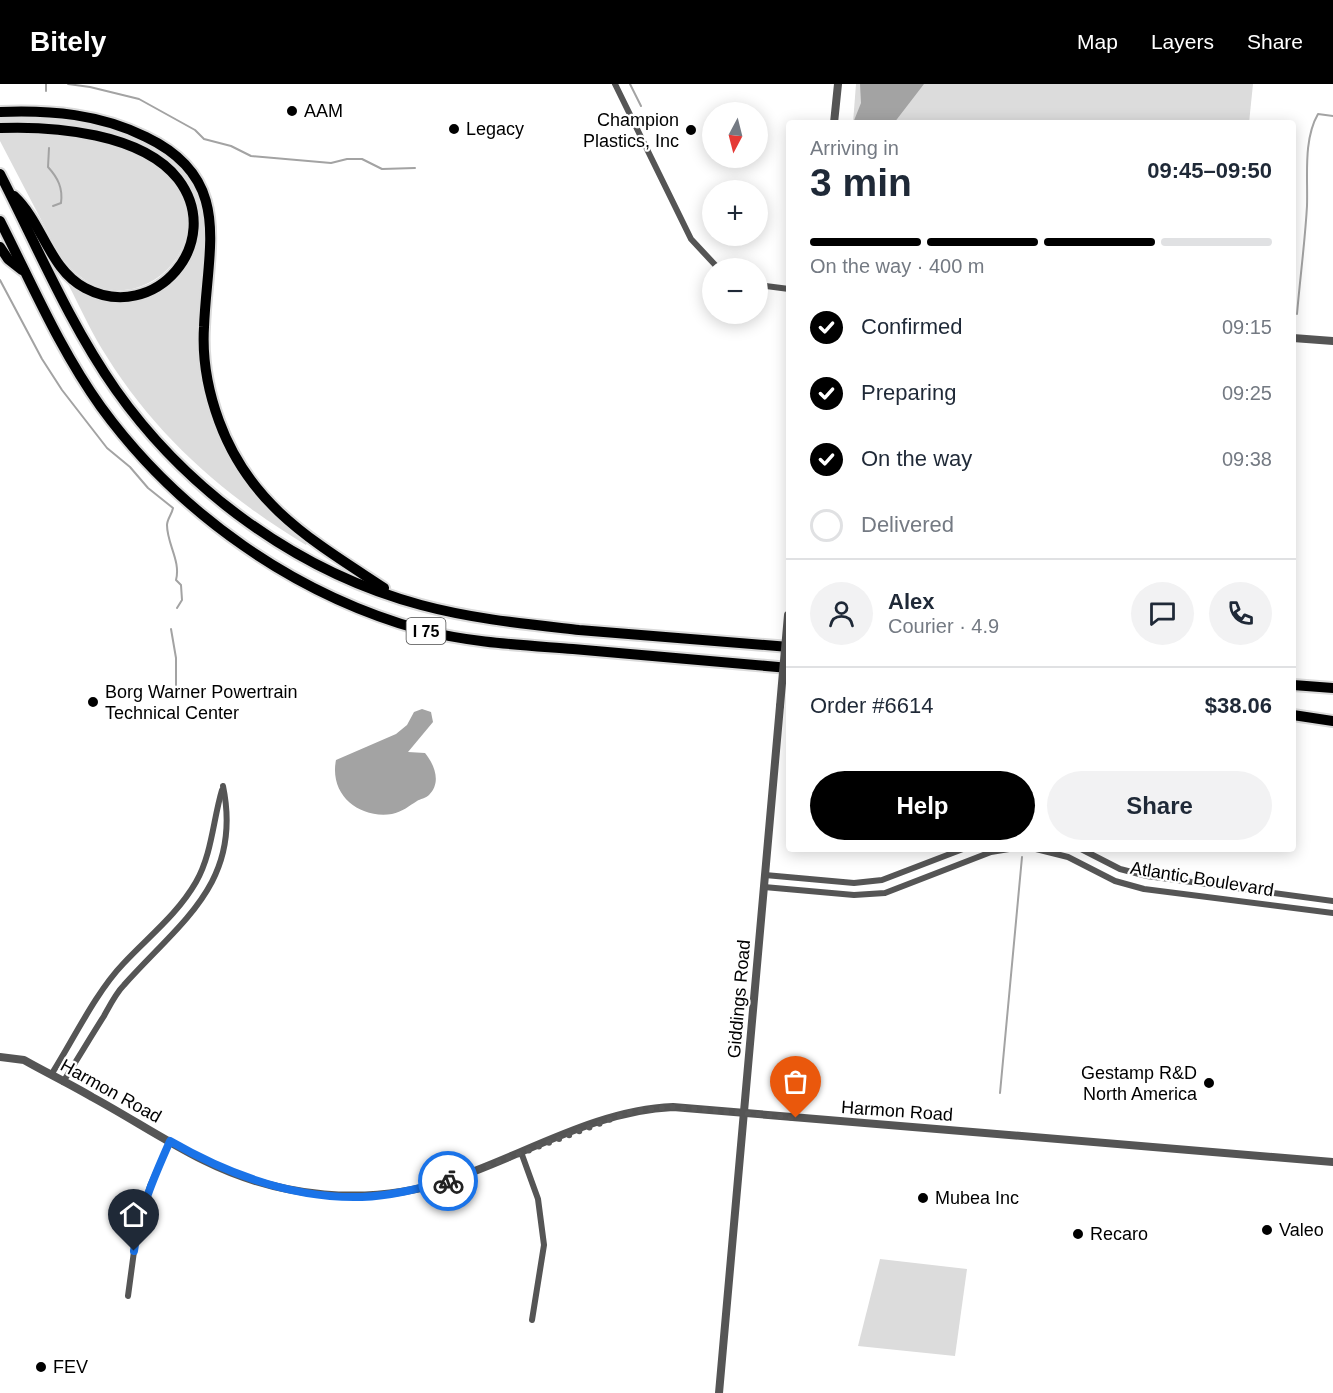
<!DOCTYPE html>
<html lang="en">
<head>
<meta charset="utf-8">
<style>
  :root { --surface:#fff; --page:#f2f2f3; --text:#1f2937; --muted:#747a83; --line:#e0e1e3; --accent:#000 }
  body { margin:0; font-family:Helvetica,sans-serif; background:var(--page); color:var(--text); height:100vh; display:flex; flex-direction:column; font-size:22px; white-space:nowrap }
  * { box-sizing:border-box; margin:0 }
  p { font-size:20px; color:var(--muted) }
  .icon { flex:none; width:33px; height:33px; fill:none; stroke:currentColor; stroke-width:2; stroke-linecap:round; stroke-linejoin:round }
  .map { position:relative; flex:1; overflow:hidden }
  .sheet { position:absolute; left:786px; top:36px; width:510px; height:732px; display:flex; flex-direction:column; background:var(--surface); border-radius:6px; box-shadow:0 3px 15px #0003 }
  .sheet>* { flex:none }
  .needle { width:39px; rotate:187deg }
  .controls { position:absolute; left:702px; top:18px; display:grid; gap:12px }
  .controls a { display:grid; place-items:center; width:66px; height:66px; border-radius:50%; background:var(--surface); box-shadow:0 3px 15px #0003; font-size:30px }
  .pin { position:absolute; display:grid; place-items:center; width:51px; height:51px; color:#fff; margin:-62px -26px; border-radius:50% 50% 50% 0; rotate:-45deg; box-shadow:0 0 6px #0007 }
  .pin .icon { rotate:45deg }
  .courier { position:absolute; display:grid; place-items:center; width:60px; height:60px; margin:-30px; border:4px solid #1a73e8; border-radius:50%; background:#fff; color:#222; box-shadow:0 2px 8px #0007 }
  .head em { font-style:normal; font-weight:600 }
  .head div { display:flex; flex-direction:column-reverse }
  .head { display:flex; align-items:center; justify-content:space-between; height:102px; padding:0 24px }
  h1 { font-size:39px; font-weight:600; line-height:45px }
  .bar { display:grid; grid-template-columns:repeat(4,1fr); gap:9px 6px; align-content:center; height:72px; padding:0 24px }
  .bar i { height:8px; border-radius:4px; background:var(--line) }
  .bar .selected { background:var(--accent) }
  .bar p { grid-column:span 4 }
  .line { display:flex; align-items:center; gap:15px; padding:0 24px; border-top:2px solid var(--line) }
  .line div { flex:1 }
  .round { display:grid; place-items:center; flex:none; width:63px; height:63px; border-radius:32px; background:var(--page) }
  ol { padding:0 24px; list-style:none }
  li { display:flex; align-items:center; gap:18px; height:66px }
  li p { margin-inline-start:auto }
  li .icon { padding:6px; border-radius:50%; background:var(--accent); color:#fff; stroke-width:4 }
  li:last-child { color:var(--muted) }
  li i { width:33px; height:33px; border:3px solid var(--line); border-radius:50% }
  .cta { display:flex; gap:12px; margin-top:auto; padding:12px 24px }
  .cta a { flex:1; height:69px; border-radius:36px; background:var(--accent); color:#fff; font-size:24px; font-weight:600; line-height:69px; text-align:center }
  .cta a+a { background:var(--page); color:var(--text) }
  header { display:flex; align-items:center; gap:36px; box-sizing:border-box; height:84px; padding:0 30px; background:var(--accent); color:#fff }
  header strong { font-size:28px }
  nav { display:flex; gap:33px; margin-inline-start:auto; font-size:21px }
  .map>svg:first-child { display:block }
  .green { fill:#dcdcdc }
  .water { fill:#a3a3a3 }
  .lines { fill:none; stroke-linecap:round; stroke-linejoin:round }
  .stream { stroke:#a3a3a3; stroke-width:2 }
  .motorway-casing { stroke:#dbdbdb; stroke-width:14 }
  .minor { stroke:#555; stroke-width:6 }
  .tertiary { stroke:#555; stroke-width:8 }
  .motorway { stroke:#000; stroke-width:10 }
  .tertiary-bridge { stroke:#555; stroke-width:8 }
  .done { stroke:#595959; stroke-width:6; stroke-dasharray:0 10.8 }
  .route { stroke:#1a73e8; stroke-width:8 }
  .poi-dot { fill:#000; stroke:#fff; stroke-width:2 }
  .labels { text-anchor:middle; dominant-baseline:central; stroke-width:4.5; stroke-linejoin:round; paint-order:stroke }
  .shield { fill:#fff; stroke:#4c4c4c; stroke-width:1.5 }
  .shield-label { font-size:16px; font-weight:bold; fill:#000 }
  .poi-label { font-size:18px; fill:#000; stroke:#fff; text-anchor:start }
  .street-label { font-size:18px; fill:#000; stroke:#fff }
</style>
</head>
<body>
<header>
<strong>Bitely</strong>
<nav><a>Map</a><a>Layers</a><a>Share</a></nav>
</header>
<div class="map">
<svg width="1333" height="1309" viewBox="0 0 1333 1309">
  <rect width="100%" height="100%" fill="#fff"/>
  <g class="green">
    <path d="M856,0H1253L1249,39H853Z"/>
    <path d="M0,32C67,32 157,37 197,101C209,122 205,163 203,186C202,207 199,228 200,249C200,263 203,277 205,290C216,366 247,412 307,459L306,461C226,413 157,353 107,273C92,250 81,225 68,200L70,199C159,261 245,146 173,83C164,75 152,71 141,66C88,41 58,38 0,40Z"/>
    <path d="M37,48C78,53 126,58 159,84C242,151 125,265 59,170L0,57V49Z"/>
    <path d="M880,1175L967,1185L955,1272L858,1262Z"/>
  </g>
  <g class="water">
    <path d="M860,0H924L894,39H853L861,19Z"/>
    <path d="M422,625L431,628L433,638L408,668L425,669C434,680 442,698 429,711C426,714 420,715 417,717C409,722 402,728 392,730C359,735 329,711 336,676L396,650L407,641L414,628Z"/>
  </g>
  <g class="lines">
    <g class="stream">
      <path d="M46,0V7"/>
      <path d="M68,0L90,3L139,15L195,46L204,55L231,62L251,72L331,79L347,75H362L382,85L415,84"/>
      <path d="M630,0L641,22"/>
      <path d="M49,64L48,83C58,94 63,104 61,119L53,122"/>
      <path d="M0,196L42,275L62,306L107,364L130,383L148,404L173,424C172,430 167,435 167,441C167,460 181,477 176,496L181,501L182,516L177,524"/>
      <path d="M1297,230C1300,194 1305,158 1307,122C1308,93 1303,56 1318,30L1333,32"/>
      <path d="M171,545L176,574V613"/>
      <path d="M1000,1009L1022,773"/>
    </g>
    <g class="motorway-casing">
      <g id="motorway">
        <path d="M0,28C51,26 100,30 146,53C234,95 207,163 204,243C202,275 208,307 219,337C250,422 313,457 384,504"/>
        <path d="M0,44C54,42 142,49 178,95C226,158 155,241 85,204C49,185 43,139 14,112"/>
        <path d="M0,90C37,162 69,239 116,306C188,408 300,489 421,521C473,535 526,540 579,546C649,552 719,557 789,563"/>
        <path d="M0,137C32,200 60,266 101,323C179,430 295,511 422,546C471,559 523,561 573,565C645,571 717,578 789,584"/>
        <path d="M0,163L8,175L22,186"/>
        <path d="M1293,601L1333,604"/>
        <path d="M1293,631L1333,637"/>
      </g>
    </g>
    <g class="minor">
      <path d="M615,0L691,155L718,184"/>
      <path d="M758,201L789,205"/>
      <path d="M1036,765L1068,773L1115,797L1144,805L1333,829"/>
      <path d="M1081,765L1120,785L1147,792L1333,817"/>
      <path d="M765,791L854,799L882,796L963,765"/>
      <path d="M764,803L854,811L885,809L991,768L1009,765"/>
      <path d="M51,991C72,958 96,908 123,880C148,853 177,831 196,798C212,770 213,736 222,706"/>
      <path d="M63,998C77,976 90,954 104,932C110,921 116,909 124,901C180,838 243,799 223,702"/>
      <path d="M521,1068L538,1115L544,1161L532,1236"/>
      <path d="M128,1212L137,1145L150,1102L170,1057"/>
    </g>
    <g class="tertiary">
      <path d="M834,39L838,0"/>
      <path d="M1293,254L1333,257"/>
      <path d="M0,973L24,976C47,989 70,1000 92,1013C129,1033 165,1057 203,1076C279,1114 368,1123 450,1096C523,1072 595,1026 673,1023L1333,1078"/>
      <path d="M719,1309L780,622"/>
    </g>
    <use href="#motorway" class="motorway"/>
    <path class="tertiary-bridge" d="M780,622L788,531"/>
  </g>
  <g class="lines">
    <path class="done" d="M448,1097L633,1027L673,1023L796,1034"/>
    <path class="route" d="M134,1167C139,1127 154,1093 170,1057C229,1091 294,1115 362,1113C391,1112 421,1104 448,1097"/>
  </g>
  <g class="poi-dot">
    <circle cx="292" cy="27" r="6"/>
    <circle cx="454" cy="45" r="6"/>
    <circle cx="691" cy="46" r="6"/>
    <circle cx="93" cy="618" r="6"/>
    <circle cx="1209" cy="999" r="6"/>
    <circle cx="923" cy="1114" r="6"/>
    <circle cx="1267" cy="1146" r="6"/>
    <circle cx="1078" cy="1150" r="6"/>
    <circle cx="41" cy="1283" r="6"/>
  </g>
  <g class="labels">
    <rect class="shield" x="406.5" y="534" width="39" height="26" rx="4.5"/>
    <g class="shield-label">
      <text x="426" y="547">I 75</text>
    </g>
    <g class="poi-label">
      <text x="304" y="27">AAM</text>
      <text x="679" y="36" text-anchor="end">Champion<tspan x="679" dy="21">Plastics, Inc</tspan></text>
      <text x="466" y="45">Legacy</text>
      <text x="105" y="608">Borg Warner Powertrain<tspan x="105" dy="21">Technical Center</tspan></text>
      <text x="1197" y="989" text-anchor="end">Gestamp R&amp;D<tspan x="1197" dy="21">North America</tspan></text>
      <text x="935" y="1114">Mubea Inc</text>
      <text x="1279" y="1146">Valeo</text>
      <text x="1090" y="1150">Recaro</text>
      <text x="53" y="1283">FEV</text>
    </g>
    <g class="street-label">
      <text transform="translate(1202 795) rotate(9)">Atlantic Boulevard</text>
      <text transform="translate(739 915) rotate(-85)">Giddings Road</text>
      <text transform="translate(111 1007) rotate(29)">Harmon Road</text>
      <text transform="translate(897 1027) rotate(4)">Harmon Road</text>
    </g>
  </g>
</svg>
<div class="controls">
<a><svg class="needle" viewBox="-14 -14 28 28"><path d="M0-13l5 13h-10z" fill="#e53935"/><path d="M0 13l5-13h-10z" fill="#747a83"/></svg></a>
<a>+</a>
<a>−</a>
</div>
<div class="pin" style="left:796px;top:1034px;background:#ea580c"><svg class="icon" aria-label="bag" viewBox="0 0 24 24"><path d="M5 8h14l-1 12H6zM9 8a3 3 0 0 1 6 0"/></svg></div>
<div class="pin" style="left:134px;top:1167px;background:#1f2937"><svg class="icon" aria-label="home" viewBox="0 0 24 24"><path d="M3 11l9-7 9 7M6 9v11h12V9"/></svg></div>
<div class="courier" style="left:448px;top:1097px"><svg class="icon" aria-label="bike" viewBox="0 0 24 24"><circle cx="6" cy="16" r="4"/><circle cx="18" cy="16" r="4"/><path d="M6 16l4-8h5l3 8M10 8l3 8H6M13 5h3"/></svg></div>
<section class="sheet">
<div class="head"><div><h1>3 min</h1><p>Arriving in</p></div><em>09:45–09:50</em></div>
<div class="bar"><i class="selected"></i><i class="selected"></i><i class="selected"></i><i></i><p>On the way · 400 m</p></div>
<ol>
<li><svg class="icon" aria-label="check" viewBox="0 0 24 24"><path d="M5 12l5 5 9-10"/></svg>Confirmed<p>09:15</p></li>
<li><svg class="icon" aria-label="check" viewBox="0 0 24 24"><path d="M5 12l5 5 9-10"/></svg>Preparing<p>09:25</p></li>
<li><svg class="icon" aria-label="check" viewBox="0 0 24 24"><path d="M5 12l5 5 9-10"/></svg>On the way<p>09:38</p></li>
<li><i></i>Delivered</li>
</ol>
<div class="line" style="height:108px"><a class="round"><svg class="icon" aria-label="person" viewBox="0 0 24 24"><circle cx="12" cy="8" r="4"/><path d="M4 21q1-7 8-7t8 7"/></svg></a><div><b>Alex</b><p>Courier · 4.9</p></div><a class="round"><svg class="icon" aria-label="chat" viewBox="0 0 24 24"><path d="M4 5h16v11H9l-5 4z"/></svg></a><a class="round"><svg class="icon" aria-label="phone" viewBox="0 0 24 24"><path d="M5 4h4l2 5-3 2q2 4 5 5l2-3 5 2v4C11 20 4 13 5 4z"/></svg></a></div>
<div class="line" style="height:78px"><div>Order #6614</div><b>$38.06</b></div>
<div class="cta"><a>Help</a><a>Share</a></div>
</section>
</div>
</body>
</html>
